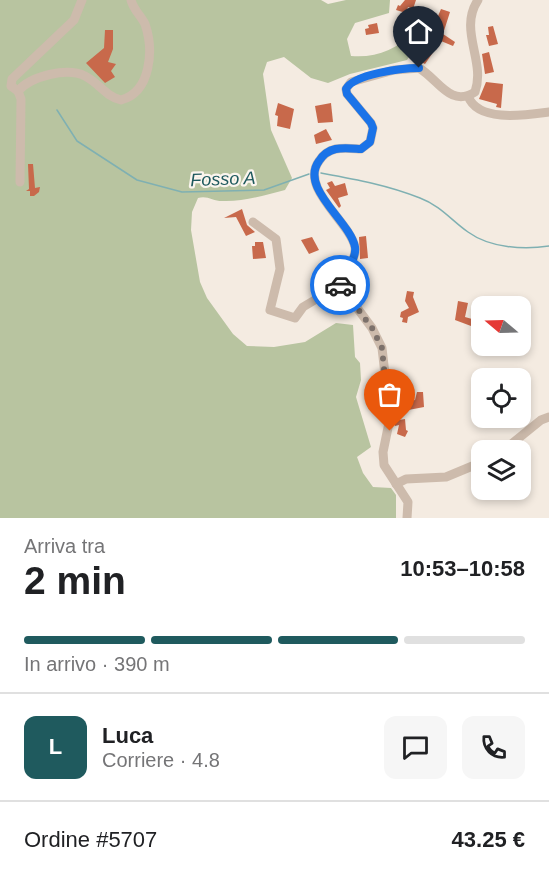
<!DOCTYPE html>
<html lang="it">
<head>
<meta charset="utf-8">
<style>
  :root { --surface:#fff; --page:#f6f6f6; --text:#202124; --muted:#757577; --line:#e0e0e0; --accent:#1f5a5e }
  body { margin:0; font-family:Arial,sans-serif; background:var(--page); color:var(--text); height:100vh; display:flex; flex-direction:column; font-size:22px; white-space:nowrap }
  * { box-sizing:border-box; margin:0 }
  p { font-size:20px; color:var(--muted) }
  .icon { flex:none; width:33px; height:33px; fill:none; stroke:currentColor; stroke-width:2; stroke-linecap:round; stroke-linejoin:round }
  .map { position:relative; height:518px; overflow:hidden }
  .sheet { display:flex; flex-direction:column; background:var(--surface); flex:1 }
  .sheet>* { flex:none }
  .needle { width:39px; rotate:289deg }
  .controls { position:absolute; left:471px; top:296px; display:grid; gap:12px }
  .controls a { display:grid; place-items:center; width:60px; height:60px; border-radius:12px; background:var(--surface); box-shadow:0 3px 9px #0003; font-size:30px }
  .pin { position:absolute; display:grid; place-items:center; width:51px; height:51px; color:#fff; margin:-62px -26px; border-radius:50% 50% 50% 0; rotate:-45deg; box-shadow:0 0 6px #0007 }
  .pin .icon { rotate:45deg }
  .courier { position:absolute; display:grid; place-items:center; width:60px; height:60px; margin:-30px; border:4px solid #1a73e8; border-radius:50%; background:#fff; color:#222; box-shadow:0 2px 8px #0007 }
  .overview em { font-style:normal; font-weight:600 }
  .overview div { display:flex; flex-direction:column-reverse }
  .overview { display:flex; align-items:center; justify-content:space-between; height:102px; padding:0 24px }
  h1 { font-size:39px; font-weight:600; line-height:45px }
  .bar { display:grid; grid-template-columns:repeat(4,1fr); gap:9px 6px; align-content:center; height:72px; padding:0 24px }
  .bar i { height:8px; border-radius:4px; background:var(--line) }
  .bar .selected { background:var(--accent) }
  .bar p { grid-column:span 4 }
  .line { display:flex; align-items:center; gap:15px; padding:0 24px; border-top:2px solid var(--line) }
  .line div { flex:1 }
  .round { display:grid; place-items:center; flex:none; width:63px; height:63px; border-radius:12px; background:var(--page) }
  .map>svg:first-child { display:block }
  .green { fill:#b8c4a0 }
  .lines { fill:none; stroke-linecap:round; stroke-linejoin:round }
  .stream { stroke:#7fb0b2; stroke-width:1.5 }
  .building { fill:#c8694b }
  .minor { stroke:#cdbbac; stroke-width:9 }
  .done { stroke:#7c716b; stroke-width:6; stroke-dasharray:0 10.8 }
  .route { stroke:#1a73e8; stroke-width:8 }
  .labels { text-anchor:middle; dominant-baseline:central; stroke-width:4.5; stroke-linejoin:round; paint-order:stroke }
  .water-label { font-size:18px; font-style:italic; fill:#1f5a5e; stroke:#fbf5ee }
</style>
</head>
<body>
<div class="map">
<svg width="549" height="518" viewBox="0 0 549 518">
  <rect width="100%" height="100%" fill="#f4ebe1"/>
  <path class="green" d="M0,0H321L328,4L346,0H390L389,13L355,23L347,39L351,56C376,58 397,50 414,31L422,37L407,60L350,74L328,83L311,78L284,57L267,62L263,74L271,130L292,178L285,190C265,195 243,202 222,201C213,201 207,195 198,198L192,212L191,230L200,282L207,298L233,334L247,346L274,347L305,342L336,323L353,325L355,357L360,363L361,380L356,397L371,447L357,457L363,473L373,487L391,488L396,495V518H0Z"/>
  <g class="lines">
    <g class="stream">
      <path d="M57,110L77,141L137,180L182,192L264,190L309,174"/>
      <path d="M321,173C354,179 388,185 420,198C441,206 451,220 468,232C490,248 524,250 549,246"/>
    </g>
  </g>
  <g class="building">
    <path d="M405,0H416L413,9L408,7L406,13L396,10L398,5L400,6Z"/>
    <path d="M441,9L450,12L443,34L455,42L453,46L441,41L425,64L419,61Z"/>
    <path d="M377,23L379,33L366,35L365,29L369,28L368,25Z"/>
    <path d="M493,26L498,44L489,46L486,35H489L488,27Z"/>
    <path d="M105,30H113V49L108,62L116,64L111,71L115,77L105,83L86,63L104,48Z"/>
    <path d="M489,52L494,72L485,74L482,54Z"/>
    <path d="M486,82L503,84L501,108L496,107L497,104L479,99Z"/>
    <path d="M278,103L294,109L290,129L277,126L278,116L275,115Z"/>
    <path d="M331,103L333,122L318,123L315,106Z"/>
    <path d="M326,129L332,140L316,144L314,135Z"/>
    <path d="M28,164H33L35,188L40,187L39,192L34,196H30V191H26L29,189Z"/>
    <path d="M332,181L335,186L345,183L348,195L338,198L341,206L339,208L326,190L330,188L327,183Z"/>
    <path d="M242,209L247,225L255,232L246,236L236,217L224,218Z"/>
    <path d="M366,236L368,258L360,259L359,237Z"/>
    <path d="M312,237L319,250L309,254L301,240Z"/>
    <path d="M255,242H263L266,258L253,259L252,246H255Z"/>
    <path d="M407,291L414,292L413,297L419,312L408,317L407,323L402,322L403,318L400,317L401,312L409,308L405,301Z"/>
    <path d="M458,301L468,303L465,317L472,319L471,326L455,320Z"/>
    <path d="M417,392H423L424,407L398,412L399,420L405,419L406,430L408,431L405,437L397,434L399,425L395,426V399H397L398,404L415,400Z"/>
  </g>
  <g class="lines">
    <g class="minor">
      <path d="M18,91L11,86L12,79L74,20L82,0"/>
      <path d="M468,96C478,123 526,115 549,112"/>
      <path d="M20,182L21,99L18,91C31,76 67,67 85,76C99,83 105,96 121,100C151,92 154,50 145,24C141,16 133,9 131,0"/>
      <path d="M253,222L276,239L280,269L270,310L295,318L303,307L340,285"/>
      <path d="M504,450L541,420L549,417"/>
      <path d="M396,484L406,479L446,477L482,462"/>
      <path d="M407,518L408,502L384,465L383,452L390,418L382,348L372,328L340,285C342,271 357,261 355,247C350,222 299,188 319,161C329,145 345,148 361,149L370,142L373,128L371,123L347,94L346,89L351,82L394,70L419,68C438,79 450,108 475,92C486,61 458,30 478,0"/>
    </g>
  </g>
  <g class="lines">
    <path class="done" d="M340,285L372,328L382,348L390,431"/>
    <path class="route" d="M340,285C342,271 357,261 355,247C350,221 299,188 319,161C329,145 345,148 361,149L370,142L373,128L371,123L347,94L346,89C354,74 402,68 419,68"/>
  </g>
  <g class="labels">
    <g class="water-label">
      <text transform="translate(223 179) rotate(-2)">Fosso A</text>
    </g>
  </g>
</svg>
<div class="controls">
<a><svg class="needle" viewBox="-14 -14 28 28"><path d="M0-13l5 13h-10z" fill="#e53935"/><path d="M0 13l5-13h-10z" fill="#757577"/></svg></a>
<a><svg class="icon" aria-label="locate" viewBox="0 0 24 24"><circle cx="12" cy="12" r="6"/><path d="M12 2v4M12 18v4M2 12h4M18 12h4"/></svg></a>
<a><svg class="icon" aria-label="layers" viewBox="0 0 24 24"><path d="M12 4l9 5-9 5-9-5zM3 14l9 5 9-5"/></svg></a>
</div>
<div class="pin" style="left:390px;top:431px;background:#ea580c"><svg class="icon" aria-label="bag" viewBox="0 0 24 24"><path d="M5 8h14l-1 12H6zM9 8a3 3 0 0 1 6 0"/></svg></div>
<div class="pin" style="left:419px;top:68px;background:#1f2937"><svg class="icon" aria-label="home" viewBox="0 0 24 24"><path d="M3 11l9-7 9 7M6 9v11h12V9"/></svg></div>
<div class="courier" style="left:340px;top:285px"><svg class="icon" aria-label="car" viewBox="0 0 24 24"><path d="M5 17H2v-5l4-1 3-4h7l3 4 3 1v5h-3M9 17h6M6 11h13"/><circle cx="7" cy="17" r="2"/><circle cx="17" cy="17" r="2"/></svg></div>
</div>
<section class="sheet">
<div class="overview"><div><h1>2 min</h1><p>Arriva tra</p></div><em>10:53–10:58</em></div>
<div class="bar"><i class="selected"></i><i class="selected"></i><i class="selected"></i><i></i><p>In arrivo · 390 m</p></div>
<div class="line" style="height:108px"><b class="round" style="background:var(--accent);color:#fff">L</b><div><b>Luca</b><p>Corriere · 4.8</p></div><a class="round"><svg class="icon" aria-label="chat" viewBox="0 0 24 24"><path d="M4 5h16v11H9l-5 4z"/></svg></a><a class="round"><svg class="icon" aria-label="phone" viewBox="0 0 24 24"><path d="M5 4h4l2 5-3 2q2 4 5 5l2-3 5 2v4C11 20 4 13 5 4z"/></svg></a></div>
<div class="line" style="height:78px"><div>Ordine #5707</div><b>43.25 €</b></div>
</section>
</body>
</html>
